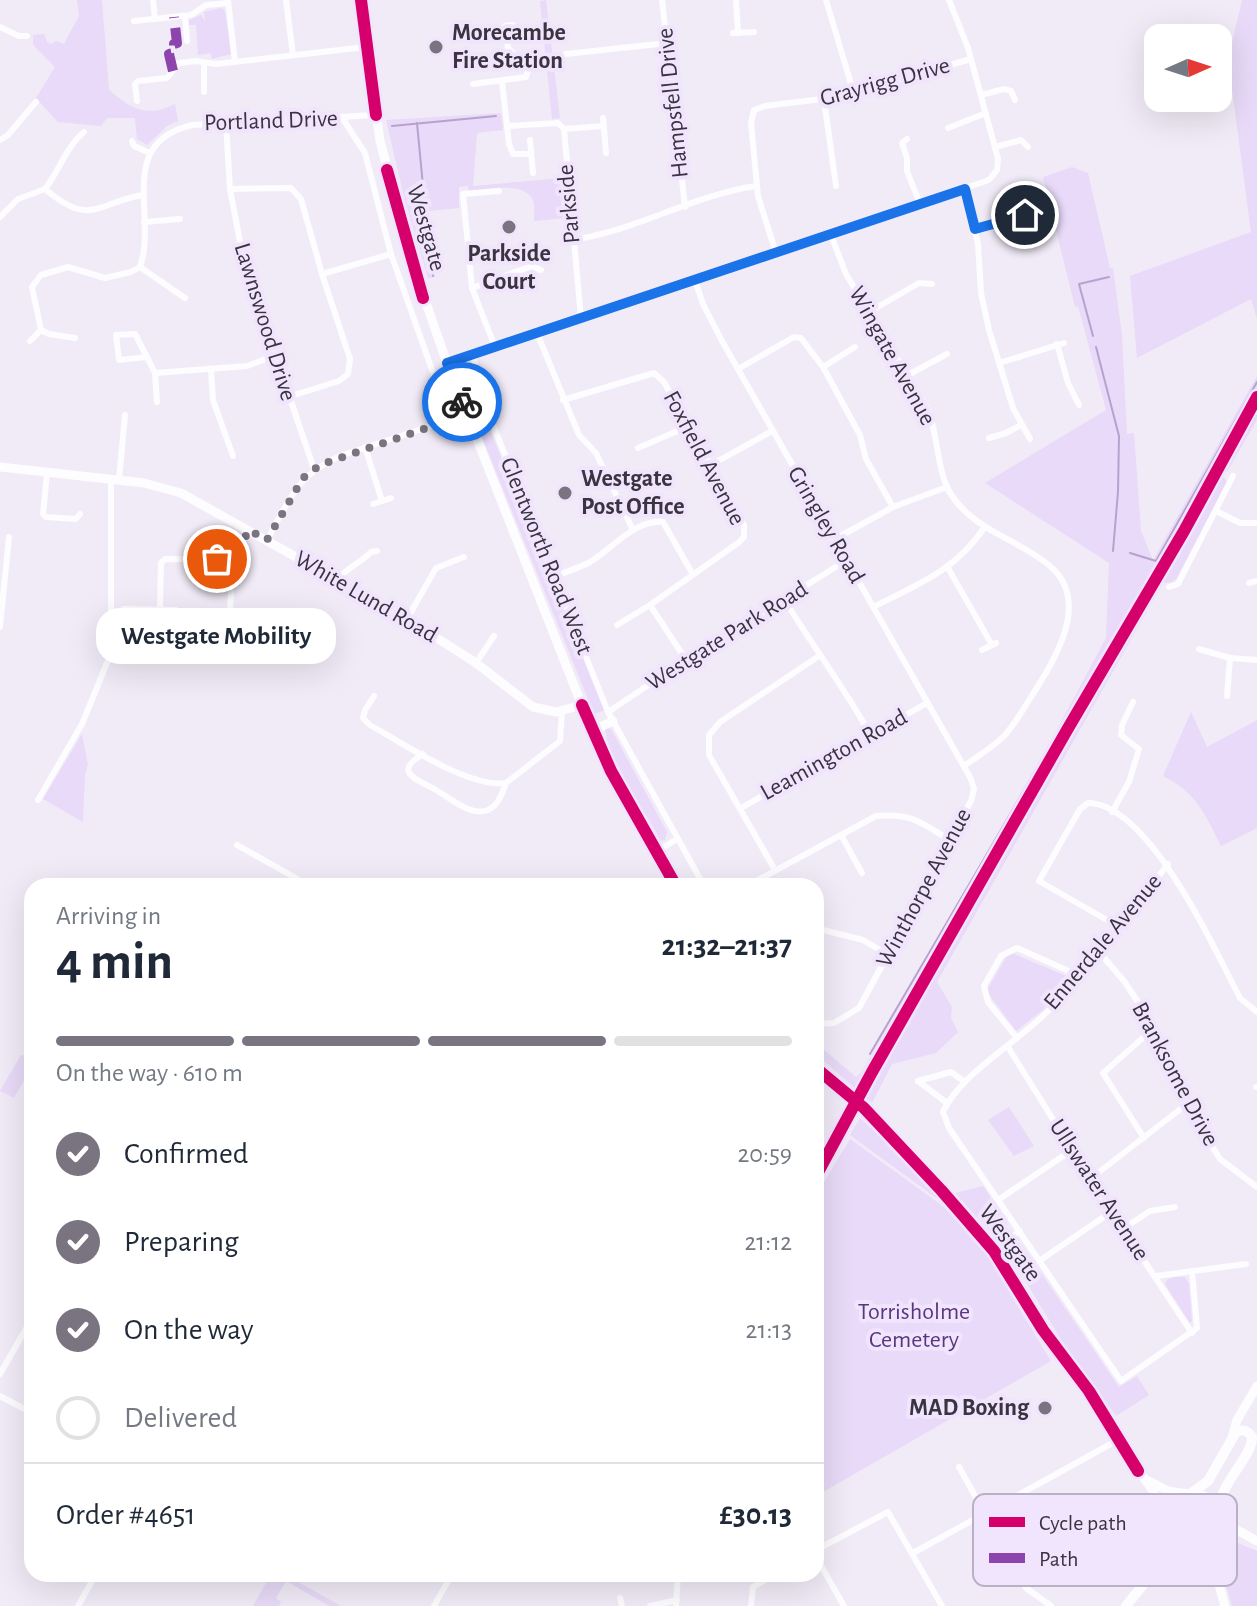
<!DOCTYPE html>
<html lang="en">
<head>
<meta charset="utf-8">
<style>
  :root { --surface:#fff; --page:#f6f6f7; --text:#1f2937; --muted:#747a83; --line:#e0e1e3; --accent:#797480 }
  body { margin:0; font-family:"Alegreya Sans",sans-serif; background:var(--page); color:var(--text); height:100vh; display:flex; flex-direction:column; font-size:30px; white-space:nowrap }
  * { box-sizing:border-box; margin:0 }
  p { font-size:26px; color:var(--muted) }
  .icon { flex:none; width:44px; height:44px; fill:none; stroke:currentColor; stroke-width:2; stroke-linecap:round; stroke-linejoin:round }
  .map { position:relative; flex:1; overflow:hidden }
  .panel { position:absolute; left:24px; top:878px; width:800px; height:704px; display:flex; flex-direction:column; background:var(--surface); border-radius:24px; box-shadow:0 8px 32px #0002 }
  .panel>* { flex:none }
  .needle { width:52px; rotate:87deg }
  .controls { position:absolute; left:1144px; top:24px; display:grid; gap:16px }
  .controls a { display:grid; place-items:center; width:88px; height:88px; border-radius:16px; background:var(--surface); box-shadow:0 8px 32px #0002; font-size:40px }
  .pin { position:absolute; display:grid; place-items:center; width:68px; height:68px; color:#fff; margin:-34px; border:4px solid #fff; border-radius:50%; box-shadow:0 2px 8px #0007 }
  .courier { position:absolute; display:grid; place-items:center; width:80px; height:80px; margin:-40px; border:6px solid #1a73e8; border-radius:50%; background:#fff; color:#222; box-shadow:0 2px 10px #0007 }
  .bubble { position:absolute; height:56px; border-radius:24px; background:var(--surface); box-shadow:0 8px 32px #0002; font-size:26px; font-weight:600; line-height:56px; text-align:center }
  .summary em { font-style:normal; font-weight:600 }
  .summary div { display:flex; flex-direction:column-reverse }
  .summary { display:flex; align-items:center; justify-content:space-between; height:136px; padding:0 32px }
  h1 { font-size:52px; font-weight:600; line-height:60px }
  .bar { display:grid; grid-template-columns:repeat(4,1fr); gap:12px 8px; align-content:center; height:96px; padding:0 32px }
  .bar i { height:10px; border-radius:6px; background:var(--line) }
  .bar .active { background:var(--accent) }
  .bar p { grid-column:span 4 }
  .line { display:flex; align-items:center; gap:20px; padding:0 32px; border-top:2px solid var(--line) }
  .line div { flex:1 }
  ol { padding:0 32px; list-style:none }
  li { display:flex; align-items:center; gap:24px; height:88px }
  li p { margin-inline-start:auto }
  li .icon { padding:8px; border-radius:50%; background:var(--accent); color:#fff; stroke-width:4 }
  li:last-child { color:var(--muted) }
  li i { width:44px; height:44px; border:4px solid var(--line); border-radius:50% }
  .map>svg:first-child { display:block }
  .green { fill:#e8daf8 }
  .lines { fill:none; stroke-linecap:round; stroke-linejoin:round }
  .stream { stroke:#b7a2ce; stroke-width:2 }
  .street { stroke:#fdfcfe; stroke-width:6 }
  .secondary { stroke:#fdfcfe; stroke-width:9 }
  .primary { stroke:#fdfcfe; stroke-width:10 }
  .quiet { stroke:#8e44ad; stroke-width:10; stroke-dasharray:20 10; stroke-linecap:butt }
  .cycleway-casing { stroke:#f0e5fd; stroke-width:17 }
  .cycleway { stroke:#d6006c; stroke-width:12 }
  .done { stroke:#797480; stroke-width:8; stroke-dasharray:0 14.4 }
  .route { stroke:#1a73e8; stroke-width:10 }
  .poi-dot { fill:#797480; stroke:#f0e5fd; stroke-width:3 }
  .labels { text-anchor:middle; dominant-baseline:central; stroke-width:8; stroke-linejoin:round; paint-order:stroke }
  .poi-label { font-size:24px; font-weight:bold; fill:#393440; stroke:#f0e5fd; text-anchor:start }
  .street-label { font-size:24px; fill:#393440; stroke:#f0e5fd }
  .park-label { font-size:24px; fill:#5b367f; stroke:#f0e5fd }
  .key { fill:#f0e5fd; stroke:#b9b0c4; stroke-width:2 }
  .key-label { font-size:22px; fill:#393440 }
</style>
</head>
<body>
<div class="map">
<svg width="1257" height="1606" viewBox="0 0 1257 1606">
  <rect width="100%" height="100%" fill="#f1ebf7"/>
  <g class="green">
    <path d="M77,0H102L109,90C131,109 147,118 175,104L178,121L167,126L147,145L137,139L135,118H107L101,126L58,122L36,98L55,67L33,45V35L44,34L47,42L51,44L56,41L64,44L79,16Z"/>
    <path d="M546,0L560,118L552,119L540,1Z"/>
    <path d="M1242,0H1257V319L1251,299L1137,358L1130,276L1251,232L1228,60Z"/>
    <path d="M221,8L225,11L231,54L212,59L211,53L198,55L196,25H189V20L201,15L205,21L204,12Z"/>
    <path d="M501,113L503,130L477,133L473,186L562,178L565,218L534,221C534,215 535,206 533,200C524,180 485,190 469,191L468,186L459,187V208L429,211L435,277L428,278L404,197L386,120Z"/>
    <path d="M1072,167L1088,173L1110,268H1113L1122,335L1127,434L1134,433L1141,531L1153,560L1257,376V420L1227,472L1222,469L1220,472L1227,482L1176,579L1172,582L1163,583L937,982L952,1007L951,1018L958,1032L936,1053L892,1064L872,1103L864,1097L1064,740L1060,738L859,1092L816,1054V1043L856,1077L861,1073L1054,735L1106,638L1109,563L985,483L1106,410L1078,306L1075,307L1043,177Z"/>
    <path d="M466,363L472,366L478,401L605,710L594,714L457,375L460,366Z"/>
    <path d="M1191,712L1207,747L1257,720V828L1221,846C1205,814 1197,793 1163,776Z"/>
    <path d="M605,728L611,729L667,832L665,840L661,841C647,814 606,755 605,728Z"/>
    <path d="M82,734L88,765L85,774L83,822L43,799Z"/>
    <path d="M1012,953L1071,978L1044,1009L1016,1031L988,993V988L1008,954Z"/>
    <path d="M32,1038V1067L14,1098L0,1091L21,1055L27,1056Z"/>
    <path d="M1009,1107L1034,1146L1014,1156L988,1120Z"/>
    <path d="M860,1118L933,1187L939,1200L850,1135Z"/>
    <path d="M850,1139L944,1207L988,1257L1051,1361L816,1496V1195Z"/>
    <path d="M983,1186L1007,1223V1231L1001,1236L993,1235L955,1193Z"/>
    <path d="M1016,1244L1022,1245L1119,1387L1137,1376L1149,1395L1116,1416L1062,1341L1008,1253L1010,1248Z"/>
    <path d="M1175,1277H1185L1189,1284L1192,1321L1190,1323L1165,1284L1168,1279Z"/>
    <path d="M1233,1541L1257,1551V1606H1232L1218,1556Z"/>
    <path d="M271,1574H284L341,1606H329L286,1581L276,1598L281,1602L279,1606H253Z"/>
  </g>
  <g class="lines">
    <g class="stream">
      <path d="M417,123L423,186"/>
      <path d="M392,126L496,116"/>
      <path d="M424,193L433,276"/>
      <path d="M1093,336L1079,284L1109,277"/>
      <path d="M1096,347L1119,436L1118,492L1113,551"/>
      <path d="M1225,470L1257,413"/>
      <path d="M1130,553L1156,561L1257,382"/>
      <path d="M870,1054L1074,705"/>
      <path d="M873,1079L1221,475"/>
      <path d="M816,1162L834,1130"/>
    </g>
    <g class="street">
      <path d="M153,0L155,19"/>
      <path d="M228,0L235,62"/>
      <path d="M286,0L293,55"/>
      <path d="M662,0L685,207"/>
      <path d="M736,0L738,33"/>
      <path d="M826,0L854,94"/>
      <path d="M185,16L187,41"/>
      <path d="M134,21L191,15L206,5L228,3"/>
      <path d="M0,27L19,36H27"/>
      <path d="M733,33L754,32"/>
      <path d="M566,54L667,43"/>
      <path d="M502,81L507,126L558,123L564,129"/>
      <path d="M473,84L526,77L528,70L508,48L505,26L513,25"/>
      <path d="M204,92V64"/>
      <path d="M981,95L1004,89L1011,91L1015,100"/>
      <path d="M824,100L836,186"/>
      <path d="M137,101L135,84L138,81L167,78L179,63L195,61L216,64L366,47"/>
      <path d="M603,118L606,153"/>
      <path d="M343,119L365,153L391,254L437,384L436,424"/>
      <path d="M226,124L230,189L244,263L314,469"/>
      <path d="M507,126L509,144L513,154H531"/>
      <path d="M948,128L986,113"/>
      <path d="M564,129L581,318"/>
      <path d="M564,129L604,126"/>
      <path d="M907,139L902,143L907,158V171L920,204"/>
      <path d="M0,140L8,135L36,102"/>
      <path d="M530,140L533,173"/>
      <path d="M132,141L134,146L150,153"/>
      <path d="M995,147L1021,140L1028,147"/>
      <path d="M45,189C90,227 95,204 142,195"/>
      <path d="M45,189C59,171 66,147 84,132"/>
      <path d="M230,189L291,188L301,199L322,274L350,359L348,374L339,381L288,397"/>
      <path d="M965,189L978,244L981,293L989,330L1013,408L1030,439"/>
      <path d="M0,217L18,199L45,189"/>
      <path d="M144,222L180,219"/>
      <path d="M975,229L1035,211"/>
      <path d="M831,235L846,274L927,408C939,434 936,473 952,496C977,532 1018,539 1050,566C1092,602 1054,661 1031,697C1022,711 1014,726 1003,737C992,748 976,757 964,766"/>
      <path d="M572,240C636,231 693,195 756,186"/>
      <path d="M776,253L758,196L751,123L754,110L765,106L838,97L971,59"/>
      <path d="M140,267C158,216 115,143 192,125L376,115"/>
      <path d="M140,267L185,298"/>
      <path d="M322,274L391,254"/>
      <path d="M695,280L703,304L722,341L971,779L974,789L971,801L859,1008L834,1023L816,1024"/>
      <path d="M472,288L532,266L541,270"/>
      <path d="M869,312L919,283L932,284"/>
      <path d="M537,333L579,435L596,453L633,530"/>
      <path d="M75,338L49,334L41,330L32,287L41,275L68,267L105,278L131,272L140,267"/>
      <path d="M30,341L41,330"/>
      <path d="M1057,344L1068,383L1079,405"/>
      <path d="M495,347L472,288L463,194L499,191"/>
      <path d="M473,354L483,400L608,712L704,886"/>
      <path d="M147,357L135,334L116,335L119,360L147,357L155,373L157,402"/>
      <path d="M447,363L989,180L997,170L998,159L968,48L949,0"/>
      <path d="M999,363L1064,343"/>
      <path d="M823,367L855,347"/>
      <path d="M738,369L794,337L801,338L823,367L860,435L866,459L893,507"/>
      <path d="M211,370L213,400L233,456"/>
      <path d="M155,373L247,366L274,356"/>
      <path d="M908,375L947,354"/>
      <path d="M563,400L654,373L664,382L744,525V537L738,543L650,605L617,625"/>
      <path d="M989,438L1006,433L1021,425"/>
      <path d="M365,447L382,501"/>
      <path d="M638,448L689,426"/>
      <path d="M711,465L772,431"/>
      <path d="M47,473L43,514L46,517L76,519L80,514"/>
      <path d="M119,480L125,415"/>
      <path d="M373,504L391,498"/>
      <path d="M1216,511L1240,523H1257"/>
      <path d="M835,539L893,507L947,487"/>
      <path d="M267,540C289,501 296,475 340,456L467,414"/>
      <path d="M948,568L992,645"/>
      <path d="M553,577C565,572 579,568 590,562C612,549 635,519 663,522L692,573"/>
      <path d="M338,580C345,568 361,563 371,552L377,551"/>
      <path d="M1249,583L1257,581"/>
      <path d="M1169,587L1178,584L1233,476"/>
      <path d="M784,599C812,645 844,687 870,734"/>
      <path d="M650,605L686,660"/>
      <path d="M873,607C917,585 956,570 984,528"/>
      <path d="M124,609L176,610"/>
      <path d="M160,609L161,563L165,559L233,560"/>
      <path d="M407,619L436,568L464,557"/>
      <path d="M0,627L9,537"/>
      <path d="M1199,649L1230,658L1257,660"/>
      <path d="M982,650L996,643"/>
      <path d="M227,657L233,560L249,530"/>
      <path d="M476,663L494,636"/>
      <path d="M374,696L365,710L363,718L370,725C404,744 468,788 506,783L560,741L562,711"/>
      <path d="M1227,696L1230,658"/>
      <path d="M608,712L686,660L847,560"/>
      <path d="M423,754C391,773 419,780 436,790C450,798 471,817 488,810C499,805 502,793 506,783"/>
      <path d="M38,800L82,724L111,653V479"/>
      <path d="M741,808L927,703"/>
      <path d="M1112,812L1129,782L1139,749L1121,735L1122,725L1133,702"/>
      <path d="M841,835L862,873"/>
      <path d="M237,845L310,886"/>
      <path d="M656,852L677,839"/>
      <path d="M1168,864C1129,914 1092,966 1048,1011C1019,1041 959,1075 943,1112L949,1128L1121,1381L1197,1328L1192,1271"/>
      <path d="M775,870L709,755V735L720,722L819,656"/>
      <path d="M747,886L876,816C912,813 920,822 950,840"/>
      <path d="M1119,927L1039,881L1080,809L1088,803C1150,804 1214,949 1240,998L1257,1012"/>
      <path d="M819,929L863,940L888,955"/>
      <path d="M1100,953L1124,981L1138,1002L1153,1029L1179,1093L1220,1159L1257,1187"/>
      <path d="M1017,1038L988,1002L984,986L1001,956L1017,948L1080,976"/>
      <path d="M1008,1047L1090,1179L1192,1333"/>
      <path d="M918,1081L951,1072L965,1082"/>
      <path d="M918,1081L947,1103"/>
      <path d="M1256,1087H1257"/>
      <path d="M1144,1138L1103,1073L1153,1029"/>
      <path d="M1090,1179L1187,1104"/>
      <path d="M998,1200L1072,1150"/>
      <path d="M1124,1228L1150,1211L1175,1207"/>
      <path d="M994,1251L1020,1231"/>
      <path d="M1039,1261L1111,1212"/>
      <path d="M1156,1276L1246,1264"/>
      <path d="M0,1374L32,1318"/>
      <path d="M0,1396L32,1413"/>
      <path d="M959,1467L1026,1588L1051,1606"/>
      <path d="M816,1550L888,1512L942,1606"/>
      <path d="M913,1553L1118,1440"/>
      <path d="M816,1557L844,1606"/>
      <path d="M620,1598L622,1606"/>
      <path d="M78,1606L96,1574"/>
      <path d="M434,1606L452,1574"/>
      <path d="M650,1606L677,1600"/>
      <path d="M676,1606L678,1574"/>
      <path d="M751,1606L753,1587L775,1574"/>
    </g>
    <g class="secondary">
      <path d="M361,0L380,141L411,260L447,363L592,731L613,774L676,886"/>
      <path d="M0,467L144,483L181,493L407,619L476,663L533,707L556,712L582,705"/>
      <path d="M592,731L613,721"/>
      <path d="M816,1068L864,1108L941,1190L994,1251L1043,1330L1089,1391L1120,1444L1153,1491L1167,1525"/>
      <path d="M1232,1437L1237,1420L1257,1386"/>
      <path d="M1149,1481L1168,1491L1189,1494"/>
      <path d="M1220,1515L1228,1525L1257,1541"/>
      <path d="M1214,1537L1215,1570L1225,1606"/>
      <path d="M1191,1547L1203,1556L1213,1573"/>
    </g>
    <g class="primary">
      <circle cx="1193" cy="1520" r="26"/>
      <path d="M1190,1494L1208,1481L1236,1432C1242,1429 1248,1430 1252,1437C1252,1458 1221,1480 1218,1512"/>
      <path d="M1156,1562L1167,1528"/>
      <path d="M1126,1606L1163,1560L1189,1547"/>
    </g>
    <path class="quiet" d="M173,71L169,54L174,53V44L177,43L174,17"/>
    <g class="cycleway-casing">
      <g id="cycleway">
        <path d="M361,0L376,115"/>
        <path d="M387,170L423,298"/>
        <path d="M582,705L611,771L676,886"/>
        <path d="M816,1068L864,1108L941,1190L994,1251L1043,1330L1089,1391L1138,1471"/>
        <path d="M816,1176L872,1072L1067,730L1184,531L1257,397"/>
      </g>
    </g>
    <use href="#cycleway" class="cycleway"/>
  </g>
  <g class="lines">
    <path class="done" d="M217,559L233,560L249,530L267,540L303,478L320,465L467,414L462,402"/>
    <path class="route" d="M462,402L447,363L965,189L975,229L1025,215"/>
  </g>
  <g class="poi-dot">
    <circle cx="436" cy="47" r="8"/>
    <circle cx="509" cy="227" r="8"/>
    <circle cx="565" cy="493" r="8"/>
    <circle cx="1045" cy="1408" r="8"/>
  </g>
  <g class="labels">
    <g class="poi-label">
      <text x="452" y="33">Morecambe<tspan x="452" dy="28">Fire Station</tspan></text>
      <text x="509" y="254" text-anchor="middle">Parkside<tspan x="509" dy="28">Court</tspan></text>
      <text x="581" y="479">Westgate<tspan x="581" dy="28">Post Office</tspan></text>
      <text x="1029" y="1408" text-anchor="end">MAD Boxing</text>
    </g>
    <g class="street-label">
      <text transform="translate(885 82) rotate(-15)">Grayrigg Drive</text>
      <text transform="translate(673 103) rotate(-96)">Hampsfell Drive</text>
      <text transform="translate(271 121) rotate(-2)">Portland Drive</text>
      <text transform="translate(569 204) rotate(-95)">Parkside</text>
      <text transform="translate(426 228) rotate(74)">Westgate</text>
      <text transform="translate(265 322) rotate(73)">Lawnswood Drive</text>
      <text transform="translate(892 356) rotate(61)">Wingate Avenue</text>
      <text transform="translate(704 458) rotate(62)">Foxfield Avenue</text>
      <text transform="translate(826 525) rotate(60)">Gringley Road</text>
      <text transform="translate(546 556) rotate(68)">Glentworth Road West</text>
      <text transform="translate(366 597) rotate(30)">White Lund Road</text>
      <text transform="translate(727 636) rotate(-32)">Westgate Park Road</text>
      <text transform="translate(834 755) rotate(-29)">Leamington Road</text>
      <text transform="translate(924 888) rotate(-62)">Winthorpe Avenue</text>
      <text transform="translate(1103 942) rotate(-50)">Ennerdale Avenue</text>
      <text transform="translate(1175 1074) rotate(62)">Branksome Drive</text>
      <text transform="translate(1099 1190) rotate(57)">Ullswater Avenue</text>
      <text transform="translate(1010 1243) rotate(54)">Westgate</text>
    </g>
    <g class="park-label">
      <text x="914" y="1312">Torrisholme<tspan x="914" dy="28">Cemetery</tspan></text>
    </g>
  </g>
  <rect x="973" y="1494" width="264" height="92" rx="12" class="key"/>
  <rect x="989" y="1517" width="36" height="10" fill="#d6006c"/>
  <rect x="989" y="1553" width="36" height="10" fill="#8e44ad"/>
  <g class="key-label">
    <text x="1039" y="1530">Cycle path</text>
    <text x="1039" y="1566">Path</text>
  </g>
</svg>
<div class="controls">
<a><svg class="needle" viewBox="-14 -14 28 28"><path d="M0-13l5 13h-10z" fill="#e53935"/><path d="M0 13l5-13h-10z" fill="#747a83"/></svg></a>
</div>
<div class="pin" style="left:217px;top:559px;background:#ea580c"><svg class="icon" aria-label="bag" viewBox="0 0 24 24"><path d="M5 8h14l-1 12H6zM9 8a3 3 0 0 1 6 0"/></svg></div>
<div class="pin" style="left:1025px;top:215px;background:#1f2937"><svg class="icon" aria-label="home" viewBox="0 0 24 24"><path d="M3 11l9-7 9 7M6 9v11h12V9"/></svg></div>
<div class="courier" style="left:462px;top:402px"><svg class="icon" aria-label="bike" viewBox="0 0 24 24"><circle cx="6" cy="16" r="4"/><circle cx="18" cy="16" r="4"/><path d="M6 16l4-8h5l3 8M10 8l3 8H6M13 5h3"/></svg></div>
<div class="bubble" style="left:96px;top:608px;width:240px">Westgate Mobility</div>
<section class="panel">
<div class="summary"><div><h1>4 min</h1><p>Arriving in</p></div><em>21:32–21:37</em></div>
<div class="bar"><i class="active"></i><i class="active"></i><i class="active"></i><i></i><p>On the way · 610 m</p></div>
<ol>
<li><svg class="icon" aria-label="check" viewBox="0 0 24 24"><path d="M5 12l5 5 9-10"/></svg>Confirmed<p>20:59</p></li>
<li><svg class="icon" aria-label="check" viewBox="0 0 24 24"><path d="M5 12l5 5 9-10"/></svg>Preparing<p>21:12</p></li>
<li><svg class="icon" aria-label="check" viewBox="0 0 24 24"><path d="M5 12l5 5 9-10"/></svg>On the way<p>21:13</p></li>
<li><i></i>Delivered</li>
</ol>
<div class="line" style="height:104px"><div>Order #4651</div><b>£30.13</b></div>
</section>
</div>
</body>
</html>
